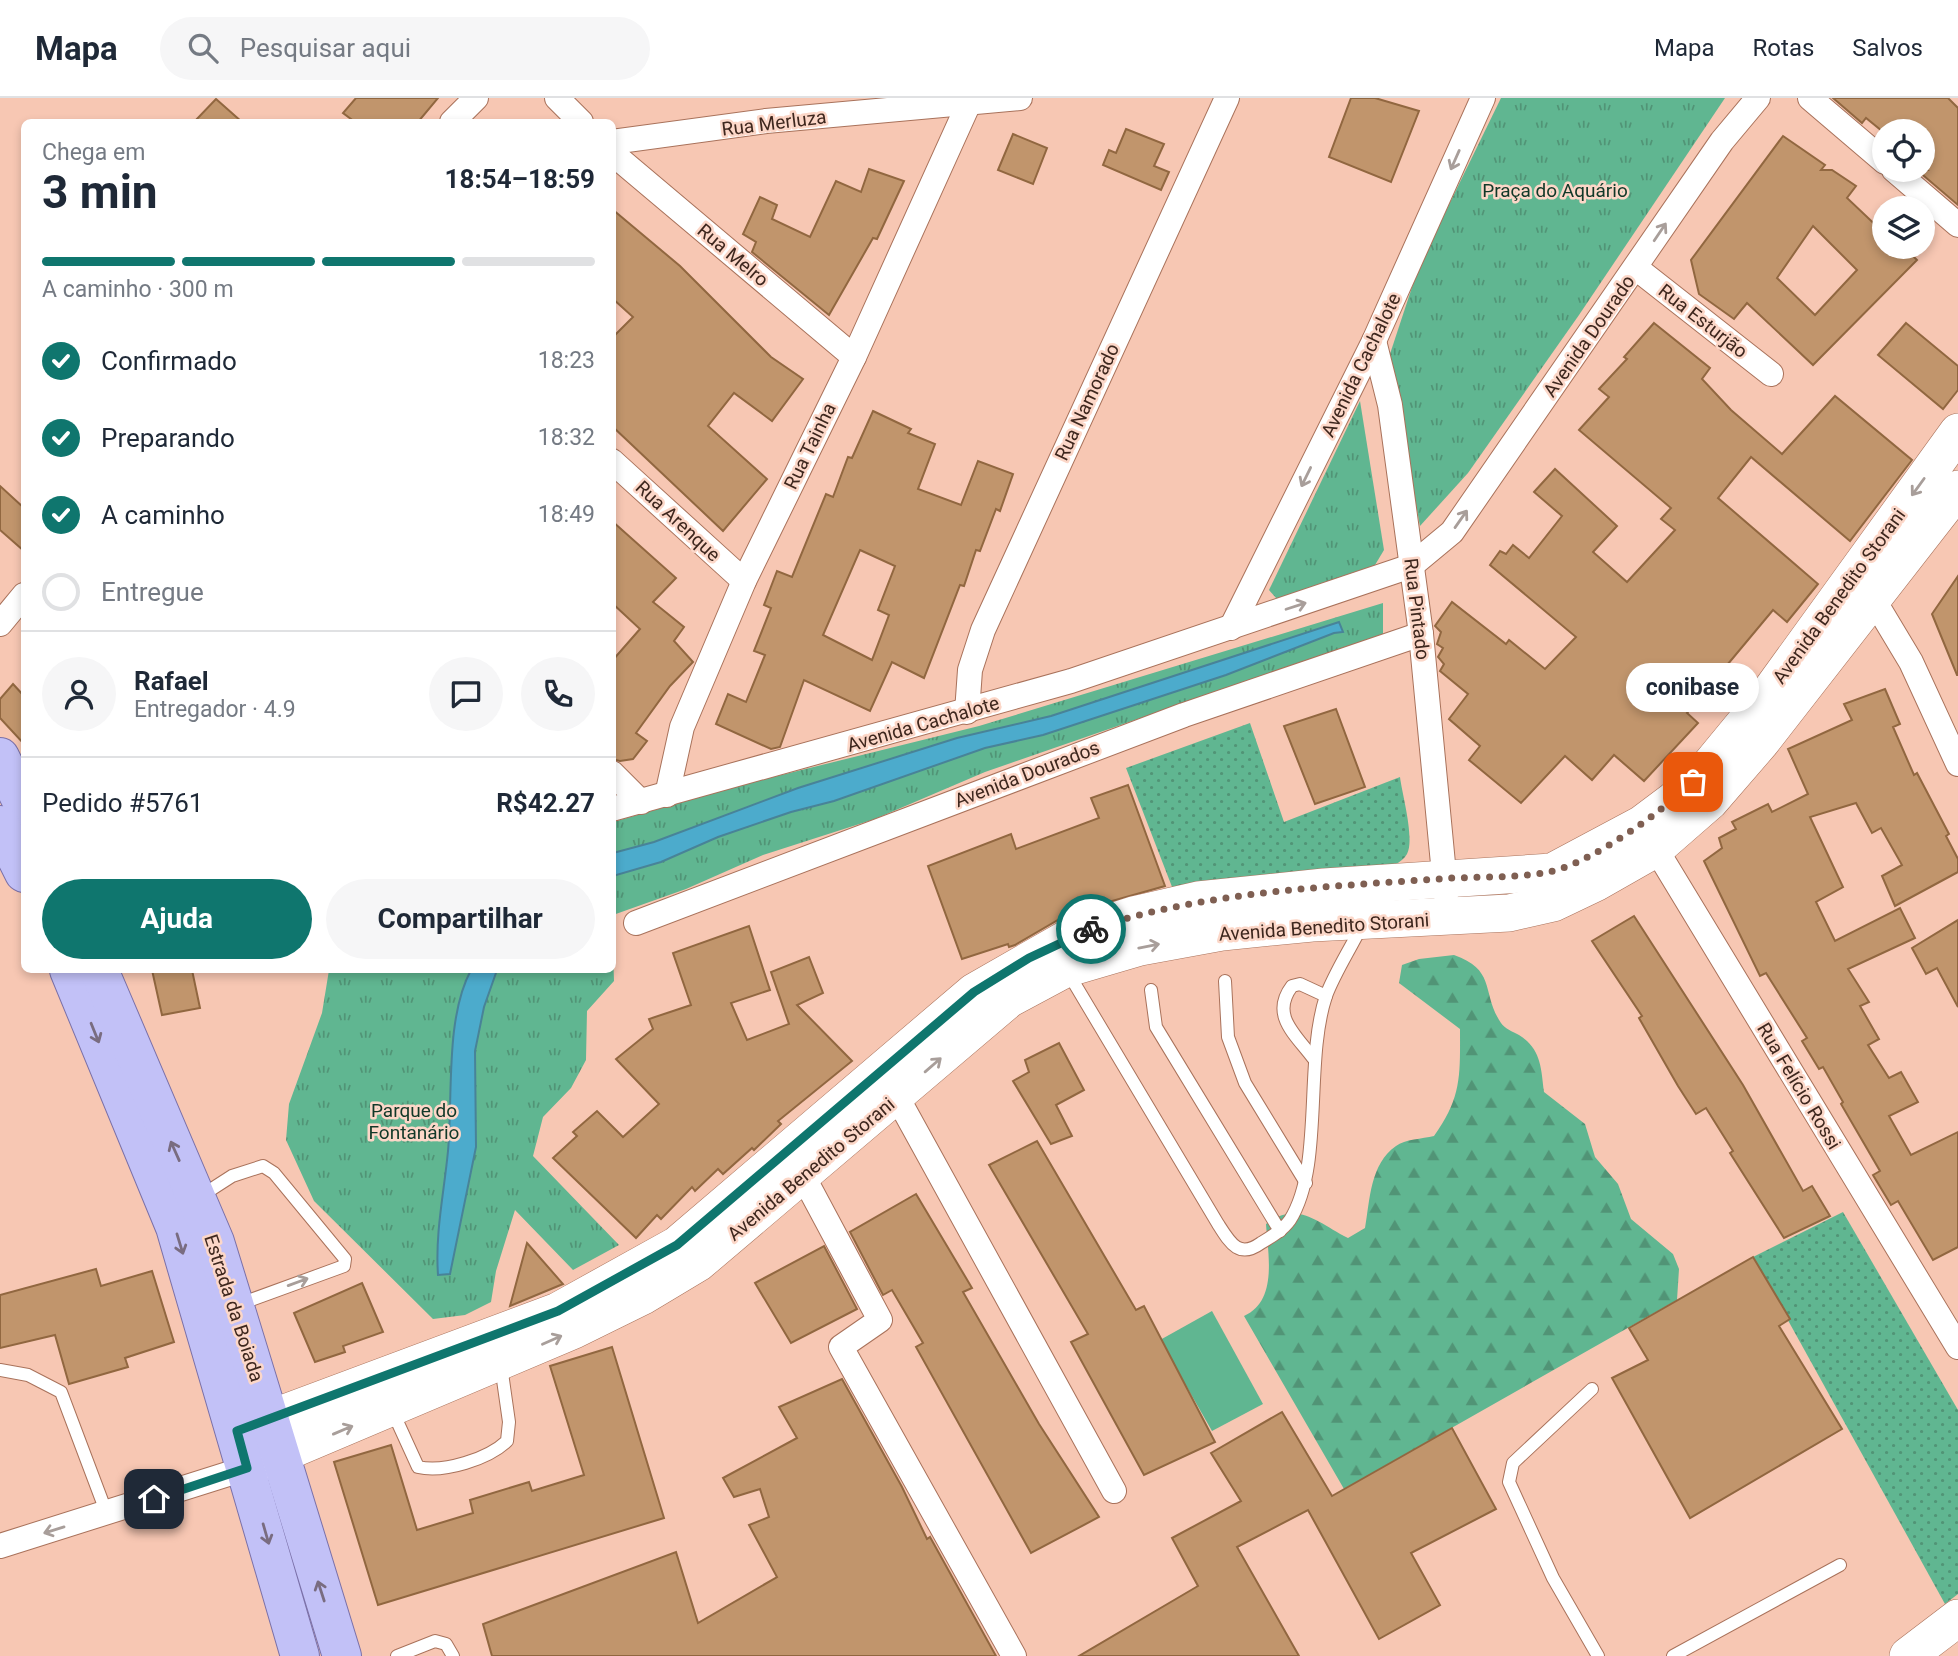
<!DOCTYPE html>
<html lang="pt">
<head>
<meta charset="utf-8">
<style>
  :root { --surface:#fff; --page:#f6f6f7; --text:#1f2937; --muted:#747a83; --line:#e0e1e3; --accent:#0f766e }
  body { margin:0; font-family:Roboto,sans-serif; background:var(--page); color:var(--text); height:100vh; display:flex; flex-direction:column; font-size:26px; white-space:nowrap }
  * { box-sizing:border-box; margin:0 }
  p { font-size:23px; color:var(--muted) }
  .icon { flex:none; width:38px; height:38px; fill:none; stroke:currentColor; stroke-width:2; stroke-linecap:round; stroke-linejoin:round }
  .map { position:relative; flex:1; overflow:hidden }
  .panel { position:absolute; left:21px; top:21px; width:595px; height:854px; display:flex; flex-direction:column; background:var(--surface); border-radius:10px; box-shadow:0 4px 10px #0003 }
  .panel>* { flex:none }
  .buttons { position:absolute; left:1872px; top:21px; display:grid; gap:14px }
  .buttons a { display:grid; place-items:center; width:63px; height:63px; border-radius:50%; background:var(--surface); box-shadow:0 4px 10px #0003; font-size:35px }
  .pin { position:absolute; display:grid; place-items:center; width:60px; height:60px; color:#fff; margin:-30px; border-radius:14px; box-shadow:0 4px 10px #0006 }
  .courier { position:absolute; display:grid; place-items:center; width:70px; height:70px; margin:-35px; border:5px solid #0f766e; border-radius:50%; background:#fff; color:#222; box-shadow:0 2px 9px #0007 }
  .bubble { position:absolute; height:49px; border-radius:24px; background:var(--surface); box-shadow:0 4px 10px #0003; font-size:23px; font-weight:700; line-height:49px; text-align:center }
  .overview em { font-style:normal; font-weight:700 }
  .overview div { display:flex; flex-direction:column-reverse }
  .overview { display:flex; align-items:center; justify-content:space-between; height:119px; padding:0 21px }
  h1 { font-size:46px; font-weight:700; line-height:52px }
  .bar { display:grid; grid-template-columns:repeat(4,1fr); gap:10px 7px; align-content:center; height:84px; padding:0 21px }
  .bar i { height:9px; border-radius:5px; background:var(--line) }
  .bar .on { background:var(--accent) }
  .bar p { grid-column:span 4 }
  .line { display:flex; align-items:center; gap:18px; padding:0 21px; border-top:2px solid var(--line) }
  .line div { flex:1 }
  .round { display:grid; place-items:center; flex:none; width:74px; height:74px; border-radius:37px; background:var(--page) }
  ol { padding:0 21px; list-style:none }
  li { display:flex; align-items:center; gap:21px; height:77px }
  li p { margin-inline-start:auto }
  li .icon { padding:7px; border-radius:50%; background:var(--accent); color:#fff; stroke-width:4 }
  li:last-child { color:var(--muted) }
  li i { width:38px; height:38px; border:4px solid var(--line); border-radius:50% }
  .primary-button { display:flex; gap:14px; margin-top:auto; padding:14px 21px }
  .primary-button a { flex:1; height:80px; border-radius:42px; background:var(--accent); color:#fff; font-size:28px; font-weight:700; line-height:80px; text-align:center }
  .primary-button a+a { background:var(--page); color:var(--text) }
  header { display:flex; align-items:center; gap:42px; box-sizing:border-box; height:98px; padding:0 35px; background:var(--surface); border-bottom:2px solid var(--line) }
  header strong { font-size:33px }
  nav { display:flex; gap:38px; margin-inline-start:auto; font-size:24px }
  .search { width:490px; height:63px; background:var(--page); display:flex; align-items:center; gap:18px; box-sizing:border-box; padding:0 24px; border-radius:38px; color:var(--muted); font-size:26px }
  .map>svg:first-child { display:block }
  .grass { fill:url(#grass-dots) }
  .forest { fill:url(#forest-firs) }
  .park { fill:url(#park-tufts) }
  .garden { fill:#60b691 }
  .water { fill:#4cabcc; stroke:#488398; stroke-width:2 }
  .building { fill:#c1956c; stroke:#916740; stroke-width:2; fill-rule:evenodd }
  .lines { fill:none; stroke-linecap:round; stroke-linejoin:round }
  .lane-casing { stroke:#a9725b; stroke-width:14 }
  .street-casing { stroke:#a9725b; stroke-width:26 }
  .secondary-casing { stroke:#a9725b; stroke-width:38 }
  .primary-casing { stroke:#7a70a8; stroke-width:40 }
  .lane { stroke:#fff; stroke-width:12 }
  .street { stroke:#fff; stroke-width:24 }
  .secondary { stroke:#fff; stroke-width:37 }
  .primary { stroke:#c2c1f7; stroke-width:38 }
  .oneway { stroke:#a89e9a }
  .oneway2 { stroke:#796c80 }
  .done { stroke:#7f5f52; stroke-width:7; stroke-dasharray:0 12.6 }
  .route { stroke:#0f766e; stroke-width:9 }
  .labels { text-anchor:middle; dominant-baseline:central; stroke-width:5; stroke-linejoin:round; paint-order:stroke }
  .street-label { font-size:19px; fill:#3e271e; stroke:#fcd7c8 }
  .park-label { font-size:19px; fill:#113828; stroke:#fcd7c8 }
</style>
</head>
<body>
<header>
<strong>Mapa</strong>
<div class="search"><svg class="icon" aria-label="search" viewBox="0 0 24 24"><circle cx="10" cy="10" r="6"/><path d="M15 15l6 6"/></svg>Pesquisar aqui</div>
<nav><a>Mapa</a><a>Rotas</a><a>Salvos</a></nav>
</header>
<div class="map">
<svg width="1958" height="1558" viewBox="0 0 1958 1558">
  <defs>
    <pattern id="grass-dots" width="8" height="8" patternUnits="userSpaceOnUse" patternTransform="scale(1.75)"><rect width="8" height="8" fill="#60b691"/><path d="M2 2h.1M6 6h.1" fill="none" stroke="#519476" stroke-width="1.8" stroke-linecap="round"/></pattern>
    <pattern id="forest-firs" width="22" height="20" patternUnits="userSpaceOnUse" patternTransform="scale(1.75)"><rect width="22" height="20" fill="#60b691"/><path d="M5 1l3.5 6h-7zM16 11l3.5 6h-7z" fill="#519476"/></pattern>
    <pattern id="park-tufts" width="24" height="20" patternUnits="userSpaceOnUse" patternTransform="scale(1.75)"><rect width="24" height="20" fill="#60b691"/><path d="M3 7l-1-3M5 7V3M7 7l1-3M15 17l-1-3M17 17v-4M19 17l1-3" fill="none" stroke="#519476"/></pattern>
  </defs>
  <rect width="100%" height="100%" fill="#f7c7b3"/>
  <g class="grass">
    <path d="M1250,625L1284,724L1400,679C1402,696 1415,741 1407,756C1402,765 1389,770 1379,774L1174,794L1126,670Z"/>
    <path d="M1843,1114L1958,1312V1496L1945,1506L1753,1159Z"/>
  </g>
  <path class="forest" d="M1454,857C1497,872 1481,895 1501,925C1504,930 1513,934 1519,937C1541,951 1541,969 1544,994L1585,1026L1595,1059L1618,1086L1631,1121L1673,1156L1679,1171L1677,1202L1344,1391L1244,1218C1278,1203 1268,1156 1266,1126C1297,1102 1317,1124 1348,1140L1365,1130C1370,1102 1370,1066 1396,1048C1405,1041 1422,1041 1434,1038C1462,999 1460,977 1460,931L1399,885L1402,867L1419,861Z"/>
  <g class="park">
    <path d="M1501,0H1725L1579,217L1468,375L1420,428L1389,259L1419,168Z"/>
    <path d="M1360,303L1384,452L1375,467L1277,501L1269,492Z"/>
    <path d="M1383,505V536L985,674L875,721L763,757L686,791L613,817V724L741,687L979,628Z"/>
    <path d="M613,852L614,883L587,913L586,962L571,990L543,1019L533,1058L619,1147L573,1172L515,1112L496,1173L491,1204L465,1217L433,1221L314,1103L286,1042L289,1006L322,915L329,872H612Z"/>
  </g>
  <path class="garden" d="M1212,1213L1263,1306L1212,1333L1160,1242Z"/>
  <g class="water">
    <path d="M1339,524L1343,534L1334,535L1226,577L1043,637L985,650L834,703L791,714L718,739L661,764L613,778V755L654,744L798,690L957,640L1051,618Z"/>
    <path d="M471,872H497L484,909L475,953L476,1049L450,1176L438,1177C435,1135 444,1095 448,1053C453,999 445,920 471,872Z"/>
  </g>
  <g class="building">
    <path d="M356,0H438L418,24H355L343,15Z"/>
    <path d="M1351,0H1375L1419,13L1391,84L1329,59Z"/>
    <path d="M1833,0H1948L1958,10V107L1917,72H1927L1923,69V33H1882L1866,20L1862,25Z"/>
    <path d="M216,1L242,24H194Z"/>
    <path d="M1126,31L1164,46L1154,68L1169,74L1161,92L1103,67L1109,52L1116,55Z"/>
    <path d="M1013,36L1047,50L1033,86L998,72Z"/>
    <path d="M1783,38L1825,67L1821,72H1832L1856,88L1847,100L1885,136V149H1904L1917,162L1813,267L1747,205L1734,221L1699,196L1691,162ZM1813,128L1857,172L1815,217L1777,180Z"/>
    <path d="M869,71L904,83L877,141L873,140L829,217L752,154L756,144L743,136L760,99L777,107L772,121L810,139L836,83L861,94Z"/>
    <path d="M612,111L680,168L771,259L803,281L772,323L734,295L708,328L767,381L723,433L612,328V240L633,219L612,200Z"/>
    <path d="M1654,225L1710,270L1702,281L1731,312L1782,356L1835,298L1912,362L1850,443L1751,359L1718,400L1818,486L1787,524L1773,512L1687,615L1698,625L1644,683L1614,657L1592,682L1565,658L1521,705L1469,662L1480,648L1449,621L1468,596L1440,573L1444,566L1438,559L1443,550L1437,546L1441,534L1435,528L1452,504L1506,546L1509,542L1545,571L1576,539L1490,467L1500,453L1506,456L1513,447L1529,460L1562,418L1534,394L1555,371L1617,428L1593,454L1627,484L1675,432L1661,421L1671,410L1579,332L1609,299L1599,291L1627,261L1624,259Z"/>
    <path d="M1906,225L1958,268V292L1943,311L1878,257Z"/>
    <path d="M873,313L911,331L908,335L935,346L918,391L961,407L978,363L1013,376L1000,413L996,411L980,453L976,452L964,488L960,487L924,580L892,564L870,613L804,582L780,649L771,651L716,626L728,596L746,604L765,557L754,553L771,510L764,507L777,473L792,479L826,396L833,399L848,359L852,360ZM860,452L895,468L878,512L889,517L872,562L823,537Z"/>
    <path d="M0,388L24,410V453L0,432Z"/>
    <path d="M612,423L676,480L653,504L684,529L674,543L693,564L670,588L636,635L647,643L633,661L620,663L612,661V563L640,531L612,505Z"/>
    <path d="M1958,478V577H1957L1932,516Z"/>
    <path d="M13,586L24,598V646L0,620V601Z"/>
    <path d="M1885,591L1900,626L1893,629L1914,677L1917,675L1949,736L1946,738L1958,761V774L1895,808L1882,778L1902,767L1881,730L1872,735L1856,705L1810,719L1843,789L1816,804L1835,843L1900,810L1915,840L1848,871L1869,904L1860,908L1879,941L1868,947L1889,980L1901,974L1918,1004L1889,1018L1911,1057L1958,1034V1149L1933,1162L1898,1103L1891,1107L1873,1077L1880,1073L1841,1006L1843,1004L1823,969L1819,971L1802,943L1807,940L1766,875L1760,878L1704,763L1722,750L1719,740L1736,731L1732,724L1768,706L1772,714L1808,696L1788,651L1852,622L1844,606Z"/>
    <path d="M1336,611L1365,689L1315,706L1284,628Z"/>
    <path d="M1128,687L1165,788L1070,815L1015,847L1009,849L1008,846L962,861L928,768L1011,736L1016,751L1099,720L1091,700Z"/>
    <path d="M1634,818L1743,987L1803,1093L1812,1088L1830,1118L1784,1140L1730,1055L1733,1053L1706,1010L1696,1016L1678,988L1639,920L1642,918L1592,843Z"/>
    <path d="M1958,822V909L1937,870L1926,876L1912,850Z"/>
    <path d="M749,828L770,892L731,905L747,942L789,926L771,874L809,859L823,895L797,907L852,963L778,1023L781,1026L754,1052L752,1050L723,1076L718,1071L695,1093L692,1089L661,1121L657,1117L636,1140L553,1060L577,1038L573,1034L597,1013L623,1039L659,1006L616,961L653,931L649,921L691,907L673,855Z"/>
    <path d="M152,872H192L200,910L162,917Z"/>
    <path d="M1059,945L1084,992L1056,1007L1072,1038L1051,1046L1013,983L1029,974L1025,962Z"/>
    <path d="M1037,1043L1136,1212L1144,1208L1215,1344L1144,1377L1071,1244L1088,1236L989,1067Z"/>
    <path d="M916,1096L972,1190L963,1194L1039,1326L1099,1419L1031,1455L916,1249L923,1245L892,1192L883,1197L850,1134Z"/>
    <path d="M527,1145L563,1186L510,1208Z"/>
    <path d="M824,1148L857,1211L791,1245L755,1185Z"/>
    <path d="M1753,1159L1790,1221L1779,1228L1842,1331L1690,1420L1612,1280L1648,1262L1629,1230Z"/>
    <path d="M96,1171L101,1188L152,1173L174,1244L125,1260L128,1269L69,1286L55,1237L0,1250V1197Z"/>
    <path d="M362,1185L383,1234L343,1248L345,1254L315,1264L294,1215Z"/>
    <path d="M612,1249L664,1420L378,1507L334,1364L391,1347L417,1432L473,1415L470,1402L529,1384L532,1393L584,1377L550,1268Z"/>
    <path d="M842,1281L902,1389L927,1441L930,1439L996,1558H492L483,1526L676,1454L698,1525L777,1479L749,1427L769,1419L760,1391L734,1399L723,1380L797,1340L779,1309Z"/>
    <path d="M1282,1314L1332,1398L1452,1330L1496,1411L1411,1455L1440,1507L1379,1541L1308,1412L1237,1449L1299,1558H1079L1198,1488L1172,1440L1241,1403L1211,1355Z"/>
  </g>
  <g class="lines">
    <g class="lane-casing">
      <g id="lane">
        <path d="M1067,873L1218,1126C1230,1145 1239,1161 1261,1145C1271,1139 1283,1132 1290,1122C1324,1068 1304,964 1326,898C1335,874 1351,850 1362,827"/>
        <path d="M1225,883L1228,939L1245,985L1306,1085"/>
        <path d="M1151,892L1156,929L1280,1133"/>
        <path d="M1313,960C1295,936 1270,917 1292,888L1300,886L1326,898"/>
        <path d="M201,1098L232,1078L263,1068L274,1075L345,1161L344,1168L237,1207"/>
        <path d="M0,1272L28,1277L61,1294L107,1416"/>
        <path d="M1592,1291L1513,1365L1509,1384L1553,1480L1598,1558"/>
        <path d="M392,1312L418,1369C444,1375 488,1361 507,1343L509,1324L501,1268"/>
        <path d="M397,1558L435,1543L446,1546L453,1558"/>
        <path d="M1673,1558L1840,1467"/>
      </g>
    </g>
    <g class="street-casing">
      <g id="street">
        <path d="M557,0L581,24"/>
        <path d="M1810,0L1885,64"/>
        <path d="M452,24L476,0"/>
        <path d="M612,44L766,23L1020,0"/>
        <path d="M612,55L854,259"/>
        <path d="M1894,72L1958,127"/>
        <path d="M1636,170L1771,276"/>
        <path d="M1374,243L1390,307L1421,536L1446,797"/>
        <path d="M612,363L744,483"/>
        <path d="M1866,489L1911,564L1958,666"/>
        <path d="M0,526L24,497"/>
        <path d="M1231,530L1374,243L1483,0"/>
        <path d="M967,614L970,572L983,532L1227,0"/>
        <path d="M612,675L641,704"/>
        <path d="M667,697L682,629L744,483L854,259L969,5"/>
        <path d="M612,711L1071,583L1411,468L1452,434L1722,43L1758,0"/>
        <path d="M1648,738L1958,1249"/>
        <path d="M636,825L1184,617L1421,536"/>
        <path d="M897,999L1114,1393"/>
        <path d="M803,1078L880,1222L841,1249L1014,1558"/>
        <path d="M0,1448L247,1370"/>
      </g>
    </g>
    <g class="secondary-casing">
      <g id="secondary">
        <path d="M242,1331L558,1213L677,1147L974,894L1077,835L1133,817L1198,802L1324,789L1552,774L1642,726L1674,702L1711,666L1767,598L1958,334"/>
        <path d="M253,1368L574,1232L643,1198L698,1165L1009,901L1065,871L1140,849L1222,834L1312,825L1509,815L1553,805L1597,784L1655,751L1710,703L1761,644L1958,391"/>
        <path d="M1908,1558L1958,1520"/>
      </g>
    </g>
    <g class="primary-casing">
      <g id="primary">
        <path d="M0,659L24,708"/>
        <path d="M0,727L24,775"/>
        <path d="M69,872L175,1129L300,1558"/>
        <path d="M99,872L215,1144L342,1558"/>
      </g>
    </g>
    <use href="#lane" class="lane"/>
    <use href="#street" class="street"/>
    <use href="#secondary" class="secondary"/>
    <use href="#primary" class="primary"/>
  </g>
  <defs><path id="oneway-shaft" d="M-6 0H5M1.5-3L5.5 0L1.5 3" fill="none" stroke-width="1.6" stroke-linecap="round" stroke-linejoin="round" transform="scale(1.75)"/></defs>
  <g class="oneway">
    <use href="#oneway-shaft" transform="translate(1455 62) rotate(114)"/>
    <use href="#oneway-shaft" transform="translate(1660 134) rotate(-56)"/>
    <use href="#oneway-shaft" transform="translate(1306 379) rotate(116)"/>
    <use href="#oneway-shaft" transform="translate(1918 389) rotate(126)"/>
    <use href="#oneway-shaft" transform="translate(1461 421) rotate(-55)"/>
    <use href="#oneway-shaft" transform="translate(1296 508) rotate(-18)"/>
    <use href="#oneway-shaft" transform="translate(1149 848) rotate(-11)"/>
    <use href="#oneway-shaft" transform="translate(933 967) rotate(-41)"/>
    <use href="#oneway-shaft" transform="translate(298 1184) rotate(-20)"/>
    <use href="#oneway-shaft" transform="translate(552 1242) rotate(-24)"/>
    <use href="#oneway-shaft" transform="translate(343 1332) rotate(-23)"/>
    <use href="#oneway-shaft" transform="translate(54 1432) rotate(163)"/>
  </g>
  <g class="oneway2">
    <use href="#oneway-shaft" transform="translate(95 935) rotate(68)"/>
    <use href="#oneway-shaft" transform="translate(175 1053) rotate(-114)"/>
    <use href="#oneway-shaft" transform="translate(180 1146) rotate(73)"/>
    <use href="#oneway-shaft" transform="translate(266 1436) rotate(74)"/>
    <use href="#oneway-shaft" transform="translate(321 1493) rotate(-108)"/>
  </g>
  <g class="lines">
    <path class="done" d="M1091,831C1203,794 1321,789 1438,781C1474,778 1513,781 1549,774C1590,766 1663,713 1693,684"/>
    <path class="route" d="M154,1401L247,1370L237,1333L558,1213L677,1147L974,894L1029,860L1091,831"/>
  </g>
  <g class="labels">
    <g class="street-label">
      <text transform="translate(774 25) rotate(-7)">Rua Merluza</text>
      <text transform="translate(733 157) rotate(40)">Rua Melro</text>
      <text transform="translate(1703 223) rotate(38)">Rua Esturjão</text>
      <text transform="translate(1589 238) rotate(-55)">Avenida Dourado</text>
      <text transform="translate(1361 267) rotate(-64)">Avenida Cachalote</text>
      <text transform="translate(1087 304) rotate(-65)">Rua Namorado</text>
      <text transform="translate(810 348) rotate(-64)">Rua Tainha</text>
      <text transform="translate(678 423) rotate(43)">Rua Arenque</text>
      <text transform="translate(1839 498) rotate(-54)">Avenida Benedito Storani</text>
      <text transform="translate(1417 511) rotate(83)">Rua Pintado</text>
      <text transform="translate(923 626) rotate(-16)">Avenida Cachalote</text>
      <text transform="translate(1027 676) rotate(-21)">Avenida Dourados</text>
      <text transform="translate(1324 829) rotate(-4)">Avenida Benedito Storani</text>
      <text transform="translate(1799 988) rotate(59)">Rua Felício Rossi</text>
      <text transform="translate(811 1071) rotate(-40)">Avenida Benedito Storani</text>
      <text transform="translate(234 1210) rotate(72)">Estrada da Boiada</text>
    </g>
    <g class="park-label">
      <text x="1555" y="92">Praça do Aquário</text>
      <text x="414" y="1012">Parque do<tspan x="414" dy="22">Fontanário</tspan></text>
    </g>
  </g>
</svg>
<div class="buttons">
<a><svg class="icon" aria-label="locate" viewBox="0 0 24 24"><circle cx="12" cy="12" r="6"/><path d="M12 2v4M12 18v4M2 12h4M18 12h4"/></svg></a>
<a><svg class="icon" aria-label="layers" viewBox="0 0 24 24"><path d="M12 4l9 5-9 5-9-5zM3 14l9 5 9-5"/></svg></a>
</div>
<div class="pin" style="left:1693px;top:684px;background:#ea580c"><svg class="icon" aria-label="bag" viewBox="0 0 24 24"><path d="M5 8h14l-1 12H6zM9 8a3 3 0 0 1 6 0"/></svg></div>
<div class="pin" style="left:154px;top:1401px;background:#1f2937"><svg class="icon" aria-label="home" viewBox="0 0 24 24"><path d="M3 11l9-7 9 7M6 9v11h12V9"/></svg></div>
<div class="courier" style="left:1091px;top:831px"><svg class="icon" aria-label="bike" viewBox="0 0 24 24"><circle cx="6" cy="16" r="4"/><circle cx="18" cy="16" r="4"/><path d="M6 16l4-8h5l3 8M10 8l3 8H6M13 5h3"/></svg></div>
<div class="bubble" style="left:1626px;top:565px;width:133px">conibase</div>
<section class="panel">
<div class="overview"><div><h1>3 min</h1><p>Chega em</p></div><em>18:54–18:59</em></div>
<div class="bar"><i class="on"></i><i class="on"></i><i class="on"></i><i></i><p>A caminho · 300 m</p></div>
<ol>
<li><svg class="icon" aria-label="check" viewBox="0 0 24 24"><path d="M5 12l5 5 9-10"/></svg>Confirmado<p>18:23</p></li>
<li><svg class="icon" aria-label="check" viewBox="0 0 24 24"><path d="M5 12l5 5 9-10"/></svg>Preparando<p>18:32</p></li>
<li><svg class="icon" aria-label="check" viewBox="0 0 24 24"><path d="M5 12l5 5 9-10"/></svg>A caminho<p>18:49</p></li>
<li><i></i>Entregue</li>
</ol>
<div class="line" style="height:126px"><a class="round"><svg class="icon" aria-label="person" viewBox="0 0 24 24"><circle cx="12" cy="8" r="4"/><path d="M4 21q1-7 8-7t8 7"/></svg></a><div><b>Rafael</b><p>Entregador · 4.9</p></div><a class="round"><svg class="icon" aria-label="chat" viewBox="0 0 24 24"><path d="M4 5h16v11H9l-5 4z"/></svg></a><a class="round"><svg class="icon" aria-label="phone" viewBox="0 0 24 24"><path d="M5 4h4l2 5-3 2q2 4 5 5l2-3 5 2v4C11 20 4 13 5 4z"/></svg></a></div>
<div class="line" style="height:91px"><div>Pedido #5761</div><b>R$42.27</b></div>
<div class="primary-button"><a>Ajuda</a><a>Compartilhar</a></div>
</section>
</div>
</body>
</html>
